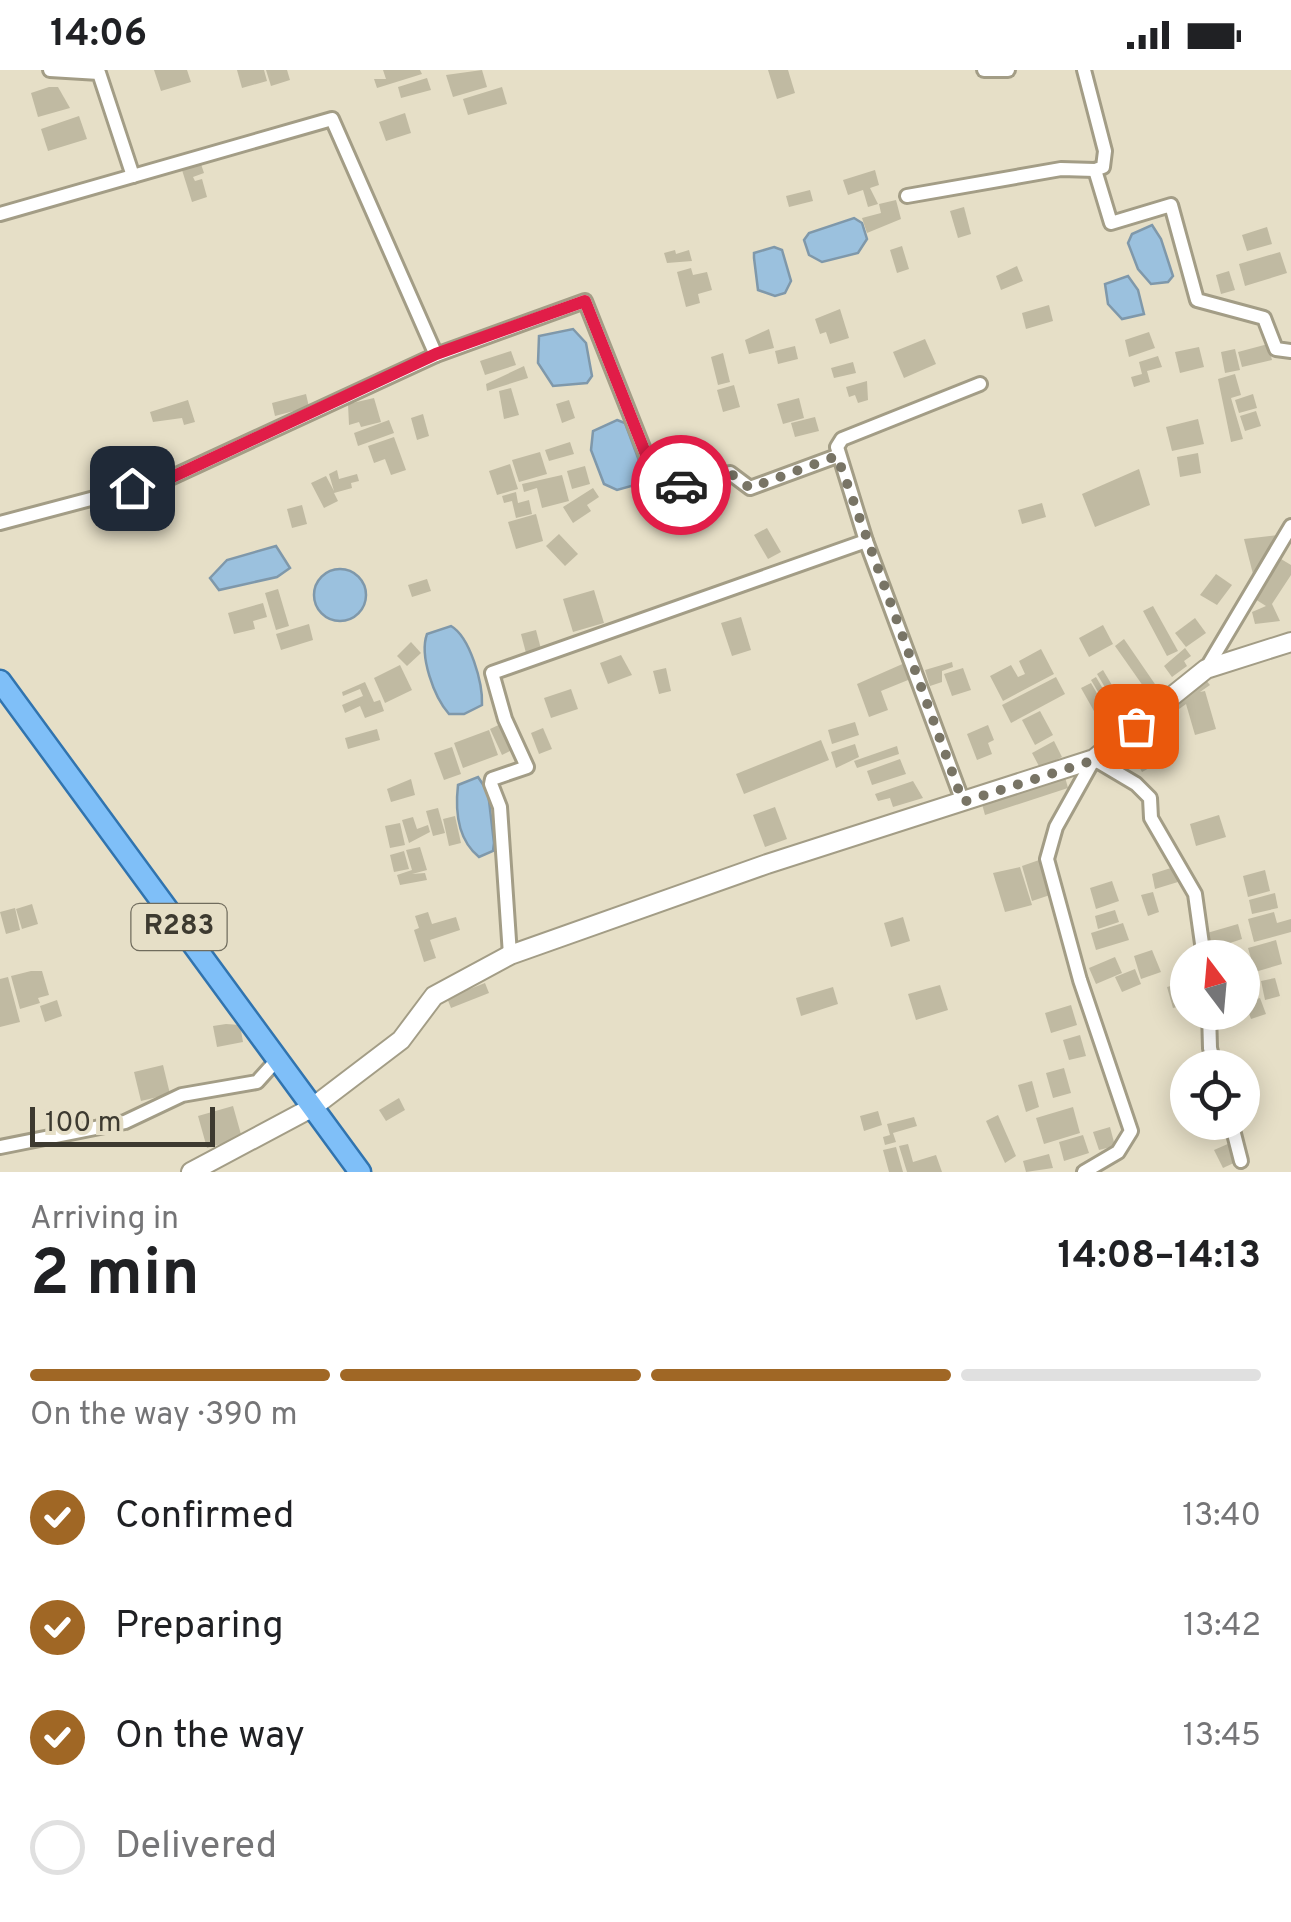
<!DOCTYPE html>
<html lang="en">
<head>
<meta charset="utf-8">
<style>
  :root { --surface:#fff; --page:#f6f6f6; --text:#202124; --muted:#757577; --line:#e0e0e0; --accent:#a06725 }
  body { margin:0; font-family:Overpass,sans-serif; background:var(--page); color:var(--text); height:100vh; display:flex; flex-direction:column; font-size:38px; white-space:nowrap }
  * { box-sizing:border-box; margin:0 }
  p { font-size:32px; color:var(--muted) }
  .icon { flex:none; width:55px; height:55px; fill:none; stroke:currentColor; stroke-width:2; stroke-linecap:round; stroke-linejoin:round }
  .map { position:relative; height:1102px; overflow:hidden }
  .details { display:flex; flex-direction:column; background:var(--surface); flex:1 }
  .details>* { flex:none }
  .needle { width:65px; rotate:344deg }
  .tools { position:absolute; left:1170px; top:870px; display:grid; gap:20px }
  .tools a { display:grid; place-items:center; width:90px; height:90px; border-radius:50%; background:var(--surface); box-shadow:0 5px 25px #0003; font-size:50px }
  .scale { position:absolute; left:30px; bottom:25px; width:185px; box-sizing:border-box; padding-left:10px; border:5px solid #3d3a30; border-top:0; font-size:28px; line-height:35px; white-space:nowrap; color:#3d3a30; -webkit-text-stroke:8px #e6dfc7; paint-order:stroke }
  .pin { position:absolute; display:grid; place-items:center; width:85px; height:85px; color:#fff; margin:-42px; border-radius:20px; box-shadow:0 5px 15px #0006 }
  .courier { position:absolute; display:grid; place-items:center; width:100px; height:100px; margin:-50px; border:8px solid #e11d48; border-radius:50%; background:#fff; color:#222; box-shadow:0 2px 12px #0007 }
  .overview em { font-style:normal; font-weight:700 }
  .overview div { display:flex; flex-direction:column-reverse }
  .overview { display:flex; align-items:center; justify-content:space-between; height:170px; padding:0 30px }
  h1 { font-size:65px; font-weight:700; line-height:75px }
  .bar { display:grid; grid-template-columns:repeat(4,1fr); gap:15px 10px; align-content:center; height:120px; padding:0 30px }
  .bar i { height:12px; border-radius:8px; background:var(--line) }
  .bar .current { background:var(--accent) }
  .bar p { grid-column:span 4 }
  ol { padding:0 30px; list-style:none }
  li { display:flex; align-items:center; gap:30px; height:110px }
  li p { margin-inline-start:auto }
  li .icon { padding:10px; border-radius:50%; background:var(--accent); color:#fff; stroke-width:4 }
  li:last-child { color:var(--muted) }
  li i { width:55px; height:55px; border:5px solid var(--line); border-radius:50% }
  .status { display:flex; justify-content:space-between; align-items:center; height:70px; padding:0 50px; background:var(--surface); direction:ltr }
  .status svg { height:28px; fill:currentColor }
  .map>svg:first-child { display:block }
  .water { fill:#9bc1de; stroke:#7f98aa; stroke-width:2.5 }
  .building { fill:#c0baa2 }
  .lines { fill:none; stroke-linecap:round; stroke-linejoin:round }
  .street-casing { stroke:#a39d86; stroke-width:18 }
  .secondary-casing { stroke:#a39d86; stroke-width:22 }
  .primary-casing { stroke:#3174af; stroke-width:25 }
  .street { stroke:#fff; stroke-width:12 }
  .secondary { stroke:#fff; stroke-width:18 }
  .primary { stroke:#7fbff8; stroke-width:20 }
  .done { stroke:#787465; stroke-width:10; stroke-dasharray:0 18 }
  .route { stroke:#e11d48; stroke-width:12 }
  .labels { text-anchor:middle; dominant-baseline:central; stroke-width:10; stroke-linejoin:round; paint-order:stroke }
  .shield { fill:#e6dfc7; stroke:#706c5d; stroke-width:2.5 }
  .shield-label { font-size:28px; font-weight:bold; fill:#3d3a30 }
</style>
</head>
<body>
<div class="status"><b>14:06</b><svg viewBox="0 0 49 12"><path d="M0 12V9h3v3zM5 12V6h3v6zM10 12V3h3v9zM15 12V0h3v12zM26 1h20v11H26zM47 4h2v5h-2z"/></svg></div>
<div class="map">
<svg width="1291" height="1102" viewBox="0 0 1291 1102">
  <rect width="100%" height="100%" fill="#e6dfc7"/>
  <g class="water">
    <path d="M854,148L862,153L867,169L858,183L822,192L809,185L804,170L809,163Z"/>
    <path d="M1152,155L1161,169L1173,206L1168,212L1151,214L1138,199L1128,173L1132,164Z"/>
    <path d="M774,177L782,180L791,211L785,223L775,226L758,220L754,188V183Z"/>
    <path d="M1128,206L1138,220L1144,244L1122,249L1108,234L1105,214Z"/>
    <path d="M573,259L586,273L592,306L587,313L553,316L538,293L539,266Z"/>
    <path d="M617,350L625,353L644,404L642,413L617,420L604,414L591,380L593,361Z"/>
    <path d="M276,476L290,498L277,507L219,520L210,508L227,490Z"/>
    <circle cx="340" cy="525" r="26"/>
    <path d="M451,556C470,567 483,613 482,635L464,644H449C434,627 419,586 427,564Z"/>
    <path d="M478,707L488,722L494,773L493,781L479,787C458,770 455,741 458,715Z"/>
  </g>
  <g class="building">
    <path d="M154,0H187L191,12L161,21Z"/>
    <path d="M237,0H264L267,11L242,18Z"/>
    <path d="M266,0H287L290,10L271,16Z"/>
    <path d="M383,0H420L422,4L377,18L374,9H386Z"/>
    <path d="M482,0L487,17L453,27L446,5Z"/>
    <path d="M768,0H788L795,23L777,29Z"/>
    <path d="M427,8L431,20L401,28L398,17Z"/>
    <path d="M49,17H58L70,38L38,47L31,23Z"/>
    <path d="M502,17L507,34L468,45L463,29Z"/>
    <path d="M405,43L411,63L386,71L379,52Z"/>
    <path d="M79,46L87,69L48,81L41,59Z"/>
    <path d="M201,94L204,103L193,107L195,111L202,109L207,127L192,132L182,100Z"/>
    <path d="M875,100L879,115L870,118L878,134L868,137L863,120L848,125L843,110Z"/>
    <path d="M810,120L813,131L789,137L786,126Z"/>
    <path d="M896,130L901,149L867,163L862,148L881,143L879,134Z"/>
    <path d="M964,137L971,164L958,168L950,141Z"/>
    <path d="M1267,157L1272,174L1247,181L1242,165Z"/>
    <path d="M902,176L909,199L897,203L890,180Z"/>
    <path d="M675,180L676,184L689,180L692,191L667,193L664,183Z"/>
    <path d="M1280,182L1287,203L1245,216L1239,194Z"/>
    <path d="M1017,196L1023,211L1001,220L996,206Z"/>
    <path d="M691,198L693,205L707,202L712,220L698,224L700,233L686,237L677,202Z"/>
    <path d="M1229,201L1235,220L1221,224L1216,205Z"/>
    <path d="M1049,235L1053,251L1026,259L1022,243Z"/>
    <path d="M840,239L849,268L830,274L826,262L820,264L815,249Z"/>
    <path d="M769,259L774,278L749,284L745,270Z"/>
    <path d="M1149,262L1155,278L1129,287L1125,270Z"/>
    <path d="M925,269L936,294L904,308L893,282Z"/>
    <path d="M1268,274L1272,290L1242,297L1238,282Z"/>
    <path d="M795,276L798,289L778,294L775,281Z"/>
    <path d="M1199,277L1204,297L1180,303L1175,282Z"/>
    <path d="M1235,279L1240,300L1225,303L1221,282Z"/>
    <path d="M511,281L516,295L485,305L480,291Z"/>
    <path d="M723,283L730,312L718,315L711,287Z"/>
    <path d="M1158,286L1162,297L1147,301L1150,312L1134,317L1131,307L1142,304L1139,292Z"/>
    <path d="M853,292L856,303L834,308L831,298Z"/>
    <path d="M524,296L528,308L487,321L486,314Z"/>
    <path d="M1235,304L1241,325L1231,328L1243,369L1231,372L1218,309Z"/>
    <path d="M867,311L868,330L858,333L855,325L849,327L846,317Z"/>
    <path d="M734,315L740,337L723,342L717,320Z"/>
    <path d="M511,318L519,345L504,349L499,321Z"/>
    <path d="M306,324L309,337L275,346L272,333Z"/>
    <path d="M1253,324L1257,338L1239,343L1235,330Z"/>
    <path d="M374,328L381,352L361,357L359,352L349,355L348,334Z"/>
    <path d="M799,328L804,348L783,354L777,334Z"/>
    <path d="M188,330L195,352L184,355L182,348L153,352L150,342Z"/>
    <path d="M569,330L575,348L562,353L556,334Z"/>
    <path d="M1256,341L1261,356L1245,361L1240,346Z"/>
    <path d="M423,344L429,366L417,370L411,348Z"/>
    <path d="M815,347L819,361L795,367L791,353Z"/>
    <path d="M1198,349L1204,374L1172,381L1166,357Z"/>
    <path d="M389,350L394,363L358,376L354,363Z"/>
    <path d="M394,367L406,400L391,405L385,389L374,393L368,376Z"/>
    <path d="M570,372L574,384L549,391L545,380Z"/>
    <path d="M540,382L547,404L519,412L512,390Z"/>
    <path d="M1198,383L1201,403L1180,407L1177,387Z"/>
    <path d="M510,394L518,419L497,425L489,401Z"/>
    <path d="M585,396L590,414L572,419L567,401Z"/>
    <path d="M1139,399L1150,435L1095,457L1082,424Z"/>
    <path d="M337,400L339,409L357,404L359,411L351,413L352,418L334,423L338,431L324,438L311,413L326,406L334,421L329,404Z"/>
    <path d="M118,402L121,412L93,420L91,409Z"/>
    <path d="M562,405L569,431L542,438L537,418L524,422L522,414Z"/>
    <path d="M593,418L599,427L587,435L591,441L573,453L563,437Z"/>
    <path d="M516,422L518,433L529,430L532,444L516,448L512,431L504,433L502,426Z"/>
    <path d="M1042,433L1046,447L1022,454L1018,440Z"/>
    <path d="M302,435L307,454L292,458L287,439Z"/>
    <path d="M536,444L543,471L516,479L508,452Z"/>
    <path d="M767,458L781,482L768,489L754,465Z"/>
    <path d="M559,464L578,484L565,496L546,476Z"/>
    <path d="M1278,465L1253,504L1244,469Z"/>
    <path d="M1281,489L1291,495V505L1272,534L1280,551L1255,554L1252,542L1266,536L1255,529Z"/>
    <path d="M1216,504L1232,515L1217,535L1200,525Z"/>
    <path d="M427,509L431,521L412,527L408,515Z"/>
    <path d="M278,519L289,556L276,560L265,523Z"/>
    <path d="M594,520L604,553L573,562L563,529Z"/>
    <path d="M263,533L267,547L253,551L255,559L234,564L228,543Z"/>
    <path d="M1153,536L1178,581L1167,586L1143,541Z"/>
    <path d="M741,547L751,580L732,586L721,553Z"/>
    <path d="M1195,548L1206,563L1186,577L1175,563Z"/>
    <path d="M309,554L313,570L281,580L276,564Z"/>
    <path d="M1103,555L1113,574L1089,587L1079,568Z"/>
    <path d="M536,560L541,579L526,583L521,564Z"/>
    <path d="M1124,569L1157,617L1148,623L1115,576Z"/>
    <path d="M411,572L421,583L407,596L397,586Z"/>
    <path d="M1185,578L1191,586L1184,591L1187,596L1172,607L1164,596Z"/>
    <path d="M1041,579L1054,604L1003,631L990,606L1011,595L1018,607L1025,604L1019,591Z"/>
    <path d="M621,585L632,605L608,614L600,593Z"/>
    <path d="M907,592L913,608L881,621L888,640L869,647L857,614Z"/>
    <path d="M952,592L953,597L942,601V612L930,616L925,600Z"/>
    <path d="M400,595L412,620L385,633L374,608Z"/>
    <path d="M666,598L671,621L659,624L653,601Z"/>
    <path d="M963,598L971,620L952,626L944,604Z"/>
    <path d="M1103,600L1128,642L1122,646L1097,604Z"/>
    <path d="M1056,607L1065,624L1011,653L1002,635Z"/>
    <path d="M1096,607L1122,651L1117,654L1091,610Z"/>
    <path d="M1205,609L1210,615L1200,622L1205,621L1216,659L1195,665L1186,634L1164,650L1160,644Z"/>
    <path d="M365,612L374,632L380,630L384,641L365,648L360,636L345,643L342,635L363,626L360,619L343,626L342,622Z"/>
    <path d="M1091,613L1118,660L1108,666L1081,618Z"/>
    <path d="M571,619L578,639L551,648L544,628Z"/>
    <path d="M1040,641L1053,665L1035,675L1022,650Z"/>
    <path d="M505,652L516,678L502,685L490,659Z"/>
    <path d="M855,652L859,665L832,674L828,660Z"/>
    <path d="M988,655L994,670L988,673L992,684L977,690L967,664Z"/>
    <path d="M543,658L552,679L539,684L531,663Z"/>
    <path d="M377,659L380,670L348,679L345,668Z"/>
    <path d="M489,660L498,685L463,698L454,673Z"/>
    <path d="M1149,662L1164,690L1142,702L1126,674Z"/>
    <path d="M821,670L829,690L744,724L736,704Z"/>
    <path d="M1054,671L1062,687L1040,698L1032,683Z"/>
    <path d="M855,674L859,687L836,698L831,682Z"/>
    <path d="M897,676L899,684L857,698L854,691Z"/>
    <path d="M452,677L461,704L444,710L434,683Z"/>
    <path d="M900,689L906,704L872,715L867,701Z"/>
    <path d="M1065,707L1068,718L985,745L982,734Z"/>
    <path d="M411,709L415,725L391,732L387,719Z"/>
    <path d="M913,711L923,728L893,737L890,728L878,731L875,724Z"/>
    <path d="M775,737L787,769L765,777L753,745Z"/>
    <path d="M438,738L445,763L433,766L426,741Z"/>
    <path d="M1219,745L1226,767L1196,776L1190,754Z"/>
    <path d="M455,746L461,773L449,776L443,749Z"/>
    <path d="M413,747L417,759L428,755L430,762L409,773L402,750Z"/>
    <path d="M400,753L405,775L390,778L385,756Z"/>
    <path d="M420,777L427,800L412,804L425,803L427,810L400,815L397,805L412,800L406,780Z"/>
    <path d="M404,781L409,799L394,802L390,785Z"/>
    <path d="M1042,789L1053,824L1032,831L1022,796Z"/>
    <path d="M1020,797L1032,835L1005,842L993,803Z"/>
    <path d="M1174,797L1178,812L1155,819L1152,804Z"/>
    <path d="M1265,800L1270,821L1248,827L1243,806Z"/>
    <path d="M1112,811L1119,831L1096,839L1090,818Z"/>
    <path d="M1153,822L1159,842L1148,846L1141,825Z"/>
    <path d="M1275,823L1278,838L1252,844L1249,830Z"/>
    <path d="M32,834L38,854L22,859L16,839Z"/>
    <path d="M15,838L20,860L6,864L0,842Z"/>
    <path d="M1115,840L1119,852L1098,859L1095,846Z"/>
    <path d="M428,842L432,854L456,847L460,860L430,870L436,888L424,892L414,860L419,858L415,846Z"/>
    <path d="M1274,842L1277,853L1291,849V862L1254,872L1248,849Z"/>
    <path d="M903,847L910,871L891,877L884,853Z"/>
    <path d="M1123,853L1129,870L1096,880L1091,863Z"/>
    <path d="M1238,854L1242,869L1212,879L1207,863Z"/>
    <path d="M1276,870L1282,894L1255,902L1248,878Z"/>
    <path d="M1152,880L1161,902L1141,909L1134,886Z"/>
    <path d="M1115,887L1122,903L1096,914L1089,898Z"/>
    <path d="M1135,899L1141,914L1122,922L1115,907Z"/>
    <path d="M31,901H42L49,925L38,928L40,933L20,939L11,906Z"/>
    <path d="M8,907L20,952L0,957V909Z"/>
    <path d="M1275,908L1280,926L1265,930L1261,911Z"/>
    <path d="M1186,912L1188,934L1173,938L1167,917Z"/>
    <path d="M485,913L489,923L451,938L447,928Z"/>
    <path d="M940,915L948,940L916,950L908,924Z"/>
    <path d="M833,917L838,934L801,946L796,928Z"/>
    <path d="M1260,928L1266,944L1251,949L1245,933Z"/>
    <path d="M57,930L62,946L45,952L40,936Z"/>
    <path d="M1071,935L1077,955L1051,963L1045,943Z"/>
    <path d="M226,954L240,955L243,972L217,977L213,956Z"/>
    <path d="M1080,965L1086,986L1069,990L1063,970Z"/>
    <path d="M163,995L170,1024L141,1031L134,1002Z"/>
    <path d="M1064,998L1071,1023L1053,1028L1046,1003Z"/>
    <path d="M1032,1011L1039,1037L1026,1042L1018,1015Z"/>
    <path d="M399,1028L405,1040L386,1051L379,1040Z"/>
    <path d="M233,1036L242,1068L207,1078L198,1046Z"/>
    <path d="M1073,1037L1080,1063L1044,1074L1036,1048Z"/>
    <path d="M878,1041L882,1055L864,1061L860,1046Z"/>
    <path d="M998,1045L1016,1086L1005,1093L986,1051Z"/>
    <path d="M914,1047L917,1056L893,1063L896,1072L885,1075L883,1067L890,1065L887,1054Z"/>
    <path d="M1110,1057L1115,1076L1099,1080L1093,1062Z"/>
    <path d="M1083,1065L1089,1083L1064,1091L1059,1072Z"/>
    <path d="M1230,1073L1238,1091L1223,1098L1214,1080Z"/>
    <path d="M908,1074L913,1092L936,1085L942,1102H907L899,1076Z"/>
    <path d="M896,1077L903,1102H889L883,1080Z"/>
    <path d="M1049,1084L1053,1098L1026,1102L1023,1091Z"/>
  </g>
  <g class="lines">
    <g class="street-casing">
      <g id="street">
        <path d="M50,0L99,3L133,106"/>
        <path d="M984,0H1008"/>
        <path d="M1084,0L1105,81L1103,97L1095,100L1111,153L1171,135L1197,230L1264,248L1276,279L1291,281"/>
        <path d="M907,126L1061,99L1095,100"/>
        <path d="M0,144L332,49L436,285"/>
        <path d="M0,453L170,408L436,285L585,231L660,420L730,403L750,418L837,386"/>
        <path d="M1206,599L1291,456"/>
        <path d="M963,732L866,471L837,377L842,369L980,314"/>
        <path d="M510,885L500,737L491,714L492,709L527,697L505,649L492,603L866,471"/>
        <path d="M1209,942L1210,978L1215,998"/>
        <path d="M1231,1052L1241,1091"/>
        <path d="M0,1077L125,1052L182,1025L257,1012L275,992"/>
        <path d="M1084,1102L1118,1082L1131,1061L1080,910L1047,789L1056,757L1094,689L1136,714L1150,728L1151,748L1195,824L1204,888"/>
      </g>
    </g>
    <g class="secondary-casing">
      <path id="secondary" d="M191,1102L313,1037L401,970L434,926L510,885L767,794L1094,689L1206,599L1291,572"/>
    </g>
    <g class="primary-casing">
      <path id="primary" d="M0,611L360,1102"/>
    </g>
    <use href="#street" class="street"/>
    <use href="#secondary" class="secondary"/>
    <use href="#primary" class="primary"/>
  </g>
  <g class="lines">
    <path class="done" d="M681,415L730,403L750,418L837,386L963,732L1094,690L1136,656"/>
    <path class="route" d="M132,418L170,408L436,284L585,231L660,420L681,415"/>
  </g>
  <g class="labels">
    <rect class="shield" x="131.5" y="834" width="95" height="46" rx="8"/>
    <g class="shield-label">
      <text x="179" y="857">R283</text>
    </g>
  </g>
</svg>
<div class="tools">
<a><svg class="needle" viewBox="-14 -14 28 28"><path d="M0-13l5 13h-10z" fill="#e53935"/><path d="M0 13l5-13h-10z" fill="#757577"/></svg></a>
<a><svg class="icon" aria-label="locate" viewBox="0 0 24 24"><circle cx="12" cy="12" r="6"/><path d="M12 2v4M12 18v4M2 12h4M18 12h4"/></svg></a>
</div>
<div class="scale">100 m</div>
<div class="pin" style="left:1136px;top:656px;background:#ea580c"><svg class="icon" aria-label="bag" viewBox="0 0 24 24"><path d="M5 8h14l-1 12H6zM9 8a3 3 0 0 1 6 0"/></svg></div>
<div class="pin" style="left:132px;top:418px;background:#1f2937"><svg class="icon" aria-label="home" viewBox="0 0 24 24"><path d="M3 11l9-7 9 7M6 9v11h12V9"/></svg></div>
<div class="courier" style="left:681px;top:415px"><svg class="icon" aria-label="car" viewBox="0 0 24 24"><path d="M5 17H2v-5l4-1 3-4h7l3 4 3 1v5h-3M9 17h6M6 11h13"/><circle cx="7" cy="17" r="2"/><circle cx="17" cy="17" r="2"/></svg></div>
</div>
<section class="details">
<div class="overview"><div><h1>2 min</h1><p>Arriving in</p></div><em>14:08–14:13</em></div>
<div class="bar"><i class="current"></i><i class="current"></i><i class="current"></i><i></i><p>On the way · 390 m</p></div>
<ol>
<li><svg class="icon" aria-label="check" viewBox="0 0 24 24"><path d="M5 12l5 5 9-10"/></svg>Confirmed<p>13:40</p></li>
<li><svg class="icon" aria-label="check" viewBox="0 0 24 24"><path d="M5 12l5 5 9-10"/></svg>Preparing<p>13:42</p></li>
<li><svg class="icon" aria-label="check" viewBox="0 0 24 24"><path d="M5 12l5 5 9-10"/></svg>On the way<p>13:45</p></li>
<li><i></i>Delivered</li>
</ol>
</section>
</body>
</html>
